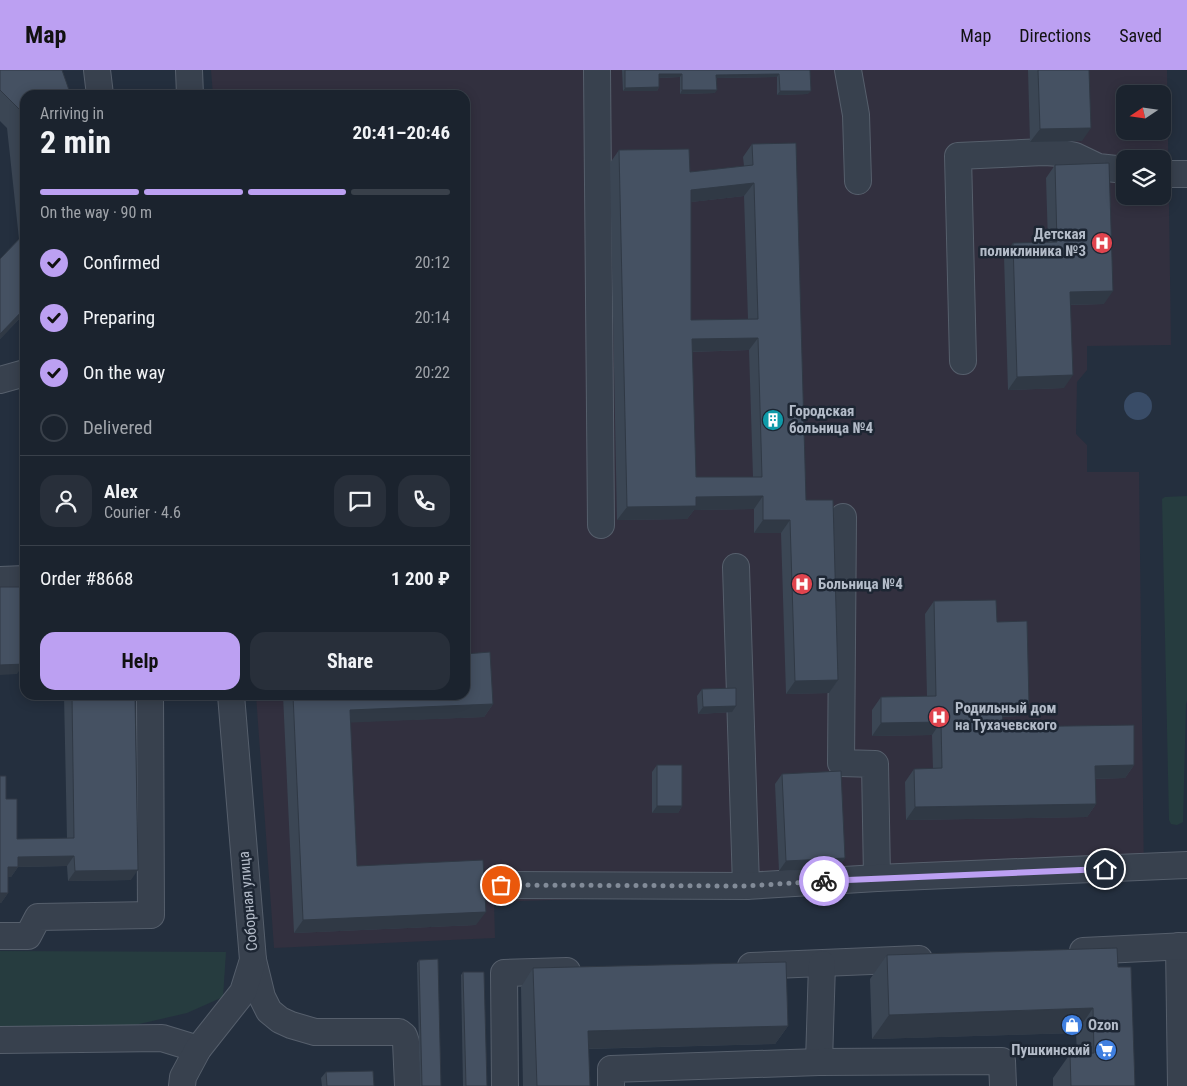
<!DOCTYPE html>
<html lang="en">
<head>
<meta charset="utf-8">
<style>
  :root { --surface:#1b232e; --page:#282f3a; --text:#f1f3f6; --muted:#a0a4aa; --line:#39404a; --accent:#bca0f2 }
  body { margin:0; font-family:"Roboto Condensed",sans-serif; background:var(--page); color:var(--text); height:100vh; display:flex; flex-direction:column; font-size:19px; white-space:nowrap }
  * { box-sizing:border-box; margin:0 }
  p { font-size:16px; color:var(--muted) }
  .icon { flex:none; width:28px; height:28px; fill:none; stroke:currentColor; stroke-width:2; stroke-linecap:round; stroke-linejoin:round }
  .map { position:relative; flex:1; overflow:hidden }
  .side { position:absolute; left:20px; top:20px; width:450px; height:610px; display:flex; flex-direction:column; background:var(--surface); border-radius:15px; box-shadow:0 2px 12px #0003,0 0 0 1px var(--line) }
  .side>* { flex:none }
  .needle { width:32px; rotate:257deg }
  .buttons { position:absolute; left:1116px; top:15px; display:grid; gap:10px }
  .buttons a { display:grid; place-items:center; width:55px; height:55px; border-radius:10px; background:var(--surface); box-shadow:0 2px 12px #0003,0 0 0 1px var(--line); font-size:25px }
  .pin { position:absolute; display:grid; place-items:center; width:42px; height:42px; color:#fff; margin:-21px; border:2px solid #fff; border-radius:50%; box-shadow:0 1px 5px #0007 }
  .courier { position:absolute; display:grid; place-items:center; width:50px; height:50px; margin:-25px; border:4px solid #bca0f2; border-radius:50%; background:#fff; color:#222; box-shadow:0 1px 6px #0007 }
  .summary em { font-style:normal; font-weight:700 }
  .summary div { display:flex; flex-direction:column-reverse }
  .summary { display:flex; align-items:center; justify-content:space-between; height:85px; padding:0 20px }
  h1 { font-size:32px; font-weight:700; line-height:38px }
  .bar { display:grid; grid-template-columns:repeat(4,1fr); gap:8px 5px; align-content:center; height:60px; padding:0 20px }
  .bar i { height:6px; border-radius:4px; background:var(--line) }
  .bar .on { background:var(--accent) }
  .bar p { grid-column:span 4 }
  .line { display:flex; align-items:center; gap:12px; padding:0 20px; border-top:1px solid var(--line) }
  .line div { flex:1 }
  .round { display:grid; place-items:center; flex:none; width:52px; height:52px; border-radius:15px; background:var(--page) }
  ol { padding:0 20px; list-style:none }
  li { display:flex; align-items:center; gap:15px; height:55px }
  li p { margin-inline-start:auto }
  li .icon { padding:5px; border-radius:50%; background:var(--accent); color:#111; stroke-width:4 }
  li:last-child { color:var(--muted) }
  li i { width:28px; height:28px; border:2px solid var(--line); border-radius:50% }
  .primary-button { display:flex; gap:10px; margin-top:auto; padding:10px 20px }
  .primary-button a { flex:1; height:58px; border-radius:15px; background:var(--accent); color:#111; font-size:20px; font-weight:700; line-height:58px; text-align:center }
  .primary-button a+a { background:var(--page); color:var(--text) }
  header { display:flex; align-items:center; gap:30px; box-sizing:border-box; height:70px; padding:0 25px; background:var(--accent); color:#111 }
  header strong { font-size:24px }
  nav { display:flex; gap:28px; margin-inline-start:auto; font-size:18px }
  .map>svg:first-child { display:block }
  .medical { fill:#32303f; fill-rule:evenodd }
  .green { fill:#263c3f }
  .water { fill:#394c67 }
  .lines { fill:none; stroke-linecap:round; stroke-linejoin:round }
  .minor-casing { stroke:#565f6c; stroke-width:28 }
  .minor { stroke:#38414e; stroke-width:26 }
  .wall { fill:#3b4654; fill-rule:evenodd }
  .shaded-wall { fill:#303945 }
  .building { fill:#455162; stroke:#303945; fill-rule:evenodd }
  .done { stroke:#828b98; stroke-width:5; stroke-dasharray:0 9 }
  .route { stroke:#bca0f2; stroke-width:6 }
  .labels { text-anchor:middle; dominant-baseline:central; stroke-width:5; stroke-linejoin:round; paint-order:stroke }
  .poi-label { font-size:15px; font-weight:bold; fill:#b4bcc9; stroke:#1d2633; text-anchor:start }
  .street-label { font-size:15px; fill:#b4bcc9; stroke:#1d2633 }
</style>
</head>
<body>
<header>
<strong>Map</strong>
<nav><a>Map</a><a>Directions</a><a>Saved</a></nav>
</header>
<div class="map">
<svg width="1187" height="1016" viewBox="0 0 1187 1016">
  <rect width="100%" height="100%" fill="#242f3e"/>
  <path class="medical" d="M211,0H1167L1171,275L1087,276V300L1077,312L1076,364L1087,375V402H1139L1144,810L494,832L495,868L274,878L256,625H465V25H213ZM1125,24H1162V61H1125ZM1125,89H1162V126H1125Z"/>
  <g class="green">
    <path d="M1187,426V631L1186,634L1183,752L1177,755L1171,754L1169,750L1162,429L1165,427Z"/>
    <path d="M0,881L226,882L223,927L187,943L122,958L0,959Z"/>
  </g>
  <circle class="water" cx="1138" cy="336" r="14"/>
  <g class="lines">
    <g class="minor-casing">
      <g id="minor">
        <path d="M97,0L100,25"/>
        <path d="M189,0L190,25"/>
        <path d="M597,0L601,455"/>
        <path d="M848,0L856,45L858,111"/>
        <path d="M1162,104H1187"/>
        <path d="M963,291L958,86L1044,82L1061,83L1075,86L1098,97L1125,100"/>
        <path d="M0,310L25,303"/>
        <path d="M843,447L841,693L875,694L877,808"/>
        <path d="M736,497L746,816"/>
        <path d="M0,510L25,509"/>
        <path d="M501,815L746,816L877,808L1187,795"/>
        <path d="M0,866H28L38,847L151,845L150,625"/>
        <path d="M1179,876L1181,1016"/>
        <path d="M1083,881L1187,876"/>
        <path d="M253,890L262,927L269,941L280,950L291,955L315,962H399L404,966L406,972L408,1016"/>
        <path d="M751,896L919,889"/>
        <path d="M0,970L162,968L198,979"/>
        <path d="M819,992L822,894"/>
        <path d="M182,1016L183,1007L198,979L243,922L253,890L231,625"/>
        <path d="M505,1016L504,903L567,901"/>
        <path d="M611,1016V999L819,992L1002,991L1003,1016"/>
      </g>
    </g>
    <use href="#minor" class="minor"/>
  </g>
  <g class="wall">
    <path d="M0,0L25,25V243L0,269V189L19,169L7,58L0,51Z"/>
    <path d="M622,0H810L808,24L777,25V7L717,8L715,23L680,24V7L659,8V17L657,21H623Z"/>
    <path d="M1028,0H1089L1082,71L1030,72Z"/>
    <path d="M752,74L806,430L838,610L829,623L786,624L781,463H754V439L694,440L687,449L617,450L610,93L619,80L690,102L744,96L743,87ZM744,126L748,249L691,250V132ZM749,280L753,407H696L692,282Z"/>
    <path d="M1055,95L1104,234L1071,235L1064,318L1008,320L1004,186L1013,173L1048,172L1046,108Z"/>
    <path d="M934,531L997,552L1029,633L1020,646L1002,647L1003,657L1134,695L1125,708L1095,709L1096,734L1087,747L906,750L905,712L914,699H933L932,665L872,666V640L881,627L927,626L925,544Z"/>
    <path d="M702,619L732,642L698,644L697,626Z"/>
    <path d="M64,625H135L131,810L68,811L67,796L18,797L11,807H8V823L1,833H0V706L17,769H67Z"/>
    <path d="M283,625H465L493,634L484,647L350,652L357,796L476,855L294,863Z"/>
    <path d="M657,695L682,736L678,743H652V702Z"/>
    <path d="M782,704L845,788L838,798L779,801L775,714Z"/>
    <path d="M887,885L1118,897L1135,1016H1053V1008L1070,984L1077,983L1076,963L872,969L870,909Z"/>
    <path d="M419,890L441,1016H420L417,893Z"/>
    <path d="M533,898L788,956L775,974L588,979L590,1016H523L521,917Z"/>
    <path d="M463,902L487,1016H463L461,905Z"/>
    <path d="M326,1002L374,1016H322L321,1008Z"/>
  </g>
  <g class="shaded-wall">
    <path d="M659,4H682L680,7L656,8Z"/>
    <path d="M779,4L777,7L714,8L716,5Z"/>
    <path d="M659,17L657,21H623L625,18Z"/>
    <path d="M682,20H717L715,23L680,24Z"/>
    <path d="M780,21H811L808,24L777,25Z"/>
    <path d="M1091,58L1082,71L1030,72L1040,59Z"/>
    <path d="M754,113L744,126L682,133L691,120Z"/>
    <path d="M1113,221L1104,234L1061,235L1070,222Z"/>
    <path d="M25,238V243L0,269V264Z"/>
    <path d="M758,268L749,280L682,282L692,269Z"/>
    <path d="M1073,305L1064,318L1008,320L1017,307Z"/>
    <path d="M763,426L754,439L694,440L687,449L617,450L627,437L696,427Z"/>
    <path d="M763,450H790L781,463H754Z"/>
    <path d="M24,594L17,604L0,605V595Z"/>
    <path d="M838,610L829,623L786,624L795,611Z"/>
    <path d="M1029,633L1020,646L993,647L1002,634Z"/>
    <path d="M493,634L484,647L340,653L350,640Z"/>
    <path d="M736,636L732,642L698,644L703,637Z"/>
    <path d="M941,652L932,665L872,666L881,653Z"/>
    <path d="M1134,695L1125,708L1086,709L1095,696Z"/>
    <path d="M1096,734L1087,747L906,750L915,737Z"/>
    <path d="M657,736H682L678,743H652Z"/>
    <path d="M74,786L67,796L11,797L18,787Z"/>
    <path d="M845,788L838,798L779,801L786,791Z"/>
    <path d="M8,797H18L11,807H1Z"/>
    <path d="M138,800L131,810L68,811L75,801Z"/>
    <path d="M0,823H8L1,833H0Z"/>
    <path d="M486,842L476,855L294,863L303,850Z"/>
    <path d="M1093,938L1076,963L872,969L889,945Z"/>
    <path d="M788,956L775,974L575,979L588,961Z"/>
  </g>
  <g class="building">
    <path d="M0,0H62L68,17L70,25H25V88L20,40L0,20Z"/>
    <path d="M625,0H810L811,21H780L779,4L716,5L717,20H682V4H659V17L625,18Z"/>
    <path d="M1038,0H1089L1091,58L1040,59Z"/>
    <path d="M796,73L806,430H833L838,610L795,611L790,450H763V426L696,427V436L627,437L619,80L689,79L690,102L753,95L752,74ZM754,113L758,249L691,250V120ZM758,268L762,407H696L692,269Z"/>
    <path d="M1109,93L1113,221L1070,222L1073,305L1017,307L1013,173L1057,172L1055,95Z"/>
    <path d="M25,163V238L0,264V189Z"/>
    <path d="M0,517H20V535H25V576H24V594L0,595Z"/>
    <path d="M996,530L997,552L1027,551L1029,633L1002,634L1003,657L1134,655V695L1095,696L1096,734L915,737L914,699L942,698L941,652L881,653V627L936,626L934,531Z"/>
    <path d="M490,582L493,634L350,640L357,796L483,790L486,842L303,850L293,625H465V584Z"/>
    <path d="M736,618V636L703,637L702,619Z"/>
    <path d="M72,625H135L138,800L75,801L74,786L18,787V797H8V823H0V706H6V729H17V769L74,768Z"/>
    <rect x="657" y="695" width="25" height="41"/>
    <path d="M841,701L845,788L786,791L782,704Z"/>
    <path d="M1117,878L1118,897H1131L1135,1016H1071L1070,984L1094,983L1093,938L889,945L887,885Z"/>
    <path d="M438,889L441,1016H422L419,890Z"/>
    <path d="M786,892L788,956L588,961L590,1016H537L533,898Z"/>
    <path d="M463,902H484L487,1016H466Z"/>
    <path d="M373,1001L374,1016H327L326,1002Z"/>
  </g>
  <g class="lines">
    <path class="done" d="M501,815L746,816L824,811"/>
    <path class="route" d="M824,811L1105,799"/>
  </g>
  <defs>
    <g id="hospital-disc" transform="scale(1.125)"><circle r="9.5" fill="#e0444e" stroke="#1d2633"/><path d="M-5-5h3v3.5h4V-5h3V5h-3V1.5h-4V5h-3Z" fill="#fff"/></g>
    <g id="building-disc" transform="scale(1.125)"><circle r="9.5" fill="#0f9aa8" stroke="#1d2633"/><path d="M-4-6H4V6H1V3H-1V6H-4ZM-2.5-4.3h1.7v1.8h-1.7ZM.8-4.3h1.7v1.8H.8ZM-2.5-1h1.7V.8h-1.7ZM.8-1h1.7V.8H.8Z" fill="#fff"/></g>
    <g id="shop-disc" transform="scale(1.125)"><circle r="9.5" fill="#3f7fe0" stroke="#1d2633"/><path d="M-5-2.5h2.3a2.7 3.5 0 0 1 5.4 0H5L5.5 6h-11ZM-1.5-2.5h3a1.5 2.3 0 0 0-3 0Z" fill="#fff"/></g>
    <g id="supermarket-disc" transform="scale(1.125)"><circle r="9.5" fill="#3f7fe0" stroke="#1d2633"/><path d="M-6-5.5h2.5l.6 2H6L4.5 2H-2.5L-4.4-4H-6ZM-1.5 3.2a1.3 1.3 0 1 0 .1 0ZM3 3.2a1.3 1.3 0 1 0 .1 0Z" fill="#fff"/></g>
  </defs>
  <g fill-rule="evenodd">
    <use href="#hospital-disc" x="1102" y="173"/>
    <use href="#building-disc" x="773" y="350"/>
    <use href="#hospital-disc" x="802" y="514"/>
    <use href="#hospital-disc" x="939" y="647"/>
    <use href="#shop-disc" x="1072" y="955"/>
    <use href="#supermarket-disc" x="1106" y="980"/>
  </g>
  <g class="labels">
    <g class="poi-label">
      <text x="1086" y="164" text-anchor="end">Детская<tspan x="1086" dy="17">поликлиника №3</tspan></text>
      <text x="789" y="341">Городская<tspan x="789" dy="17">больница №4</tspan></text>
      <text x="818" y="514">Больница №4</text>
      <text x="955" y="638">Родильный дом<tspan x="955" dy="17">на Тухачевского</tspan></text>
      <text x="1088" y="955">Ozon</text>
      <text x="1090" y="980" text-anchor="end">Пушкинский</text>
    </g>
    <g class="street-label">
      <text transform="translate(248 831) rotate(-95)">Соборная улица</text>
    </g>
  </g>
</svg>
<div class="buttons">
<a><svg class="needle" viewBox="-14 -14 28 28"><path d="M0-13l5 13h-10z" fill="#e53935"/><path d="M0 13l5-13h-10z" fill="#a0a4aa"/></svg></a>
<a><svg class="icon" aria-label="layers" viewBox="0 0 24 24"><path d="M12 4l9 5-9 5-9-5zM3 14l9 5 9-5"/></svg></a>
</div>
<div class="pin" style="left:501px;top:815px;background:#ea580c"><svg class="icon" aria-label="bag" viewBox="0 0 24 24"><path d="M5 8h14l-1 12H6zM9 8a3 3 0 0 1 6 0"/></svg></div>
<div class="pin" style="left:1105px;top:799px;background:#1f2937"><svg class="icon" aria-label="home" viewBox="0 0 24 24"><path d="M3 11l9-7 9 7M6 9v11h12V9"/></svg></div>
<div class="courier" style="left:824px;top:811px"><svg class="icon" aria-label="bike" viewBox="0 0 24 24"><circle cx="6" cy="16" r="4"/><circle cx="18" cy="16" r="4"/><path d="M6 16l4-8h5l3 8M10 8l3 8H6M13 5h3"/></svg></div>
<section class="side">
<div class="summary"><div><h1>2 min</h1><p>Arriving in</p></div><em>20:41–20:46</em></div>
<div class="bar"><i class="on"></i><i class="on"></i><i class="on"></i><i></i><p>On the way · 90 m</p></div>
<ol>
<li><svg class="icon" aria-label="check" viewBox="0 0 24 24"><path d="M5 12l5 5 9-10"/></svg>Confirmed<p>20:12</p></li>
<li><svg class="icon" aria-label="check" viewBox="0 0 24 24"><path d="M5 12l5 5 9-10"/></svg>Preparing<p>20:14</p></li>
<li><svg class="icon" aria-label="check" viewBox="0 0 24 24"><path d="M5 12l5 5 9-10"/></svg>On the way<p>20:22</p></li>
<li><i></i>Delivered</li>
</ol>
<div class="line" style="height:90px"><a class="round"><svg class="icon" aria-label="person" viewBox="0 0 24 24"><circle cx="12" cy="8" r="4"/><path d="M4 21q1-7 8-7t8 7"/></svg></a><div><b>Alex</b><p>Courier · 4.6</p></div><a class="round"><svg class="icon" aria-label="chat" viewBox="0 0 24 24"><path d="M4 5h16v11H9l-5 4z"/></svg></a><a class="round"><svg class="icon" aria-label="phone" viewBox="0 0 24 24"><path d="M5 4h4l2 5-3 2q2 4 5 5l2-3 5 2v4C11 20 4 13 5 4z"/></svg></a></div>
<div class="line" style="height:65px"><div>Order #8668</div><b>1 200 ₽</b></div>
<div class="primary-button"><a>Help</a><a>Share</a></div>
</section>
</div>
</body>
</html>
